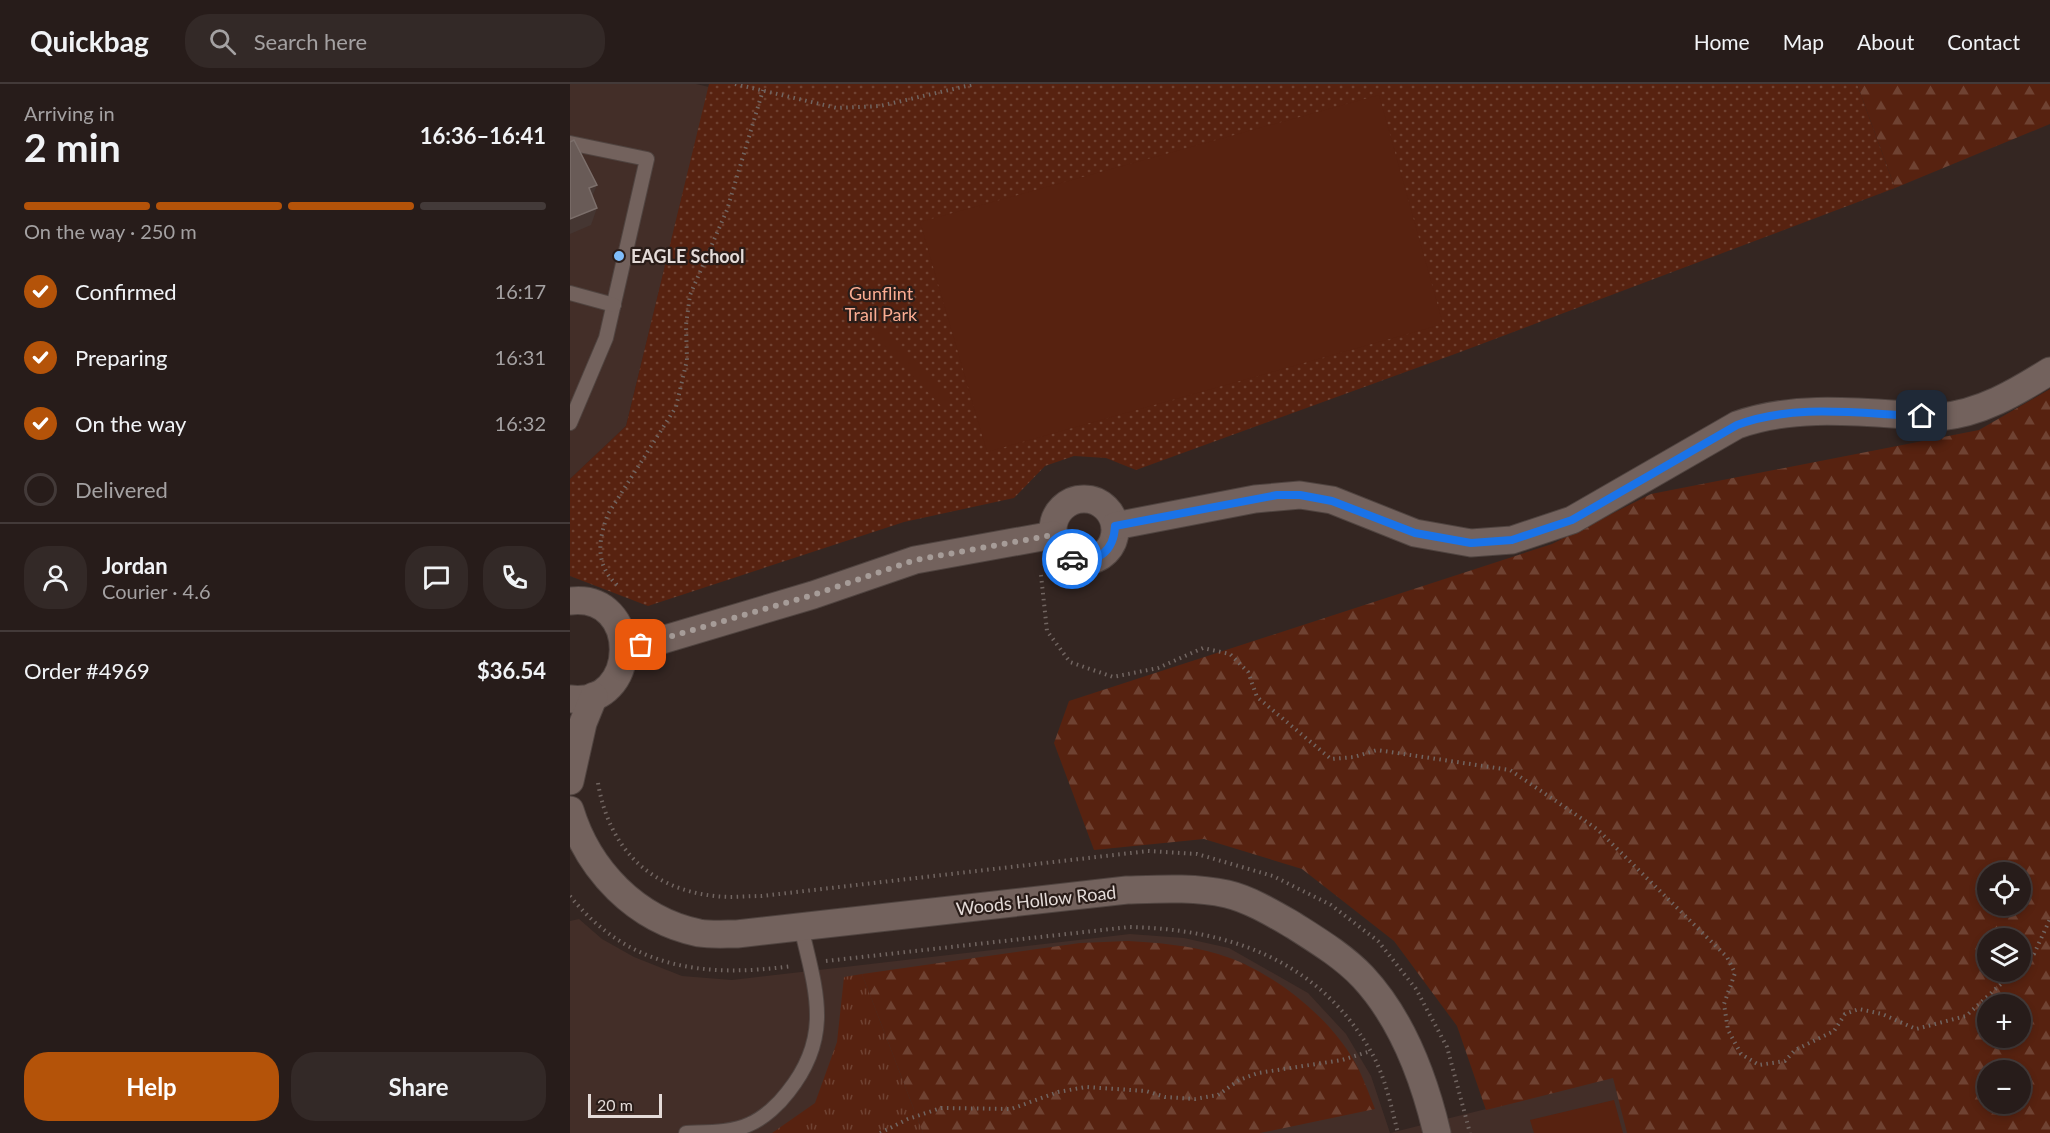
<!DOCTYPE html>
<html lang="en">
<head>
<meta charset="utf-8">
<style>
  :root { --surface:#271c1a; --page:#332927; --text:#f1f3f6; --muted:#a4a1a2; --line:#433a39; --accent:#b45309 }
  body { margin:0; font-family:Lato,sans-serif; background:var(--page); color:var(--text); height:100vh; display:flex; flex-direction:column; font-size:22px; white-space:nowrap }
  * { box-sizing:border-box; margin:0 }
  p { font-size:20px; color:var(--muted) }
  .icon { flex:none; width:33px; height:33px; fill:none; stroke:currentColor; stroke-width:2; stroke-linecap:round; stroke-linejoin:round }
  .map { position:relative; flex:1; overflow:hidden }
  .side { display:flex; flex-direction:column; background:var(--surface); width:570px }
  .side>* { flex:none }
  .fabs { position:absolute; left:1407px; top:778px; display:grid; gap:12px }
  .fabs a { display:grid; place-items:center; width:54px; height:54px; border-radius:50%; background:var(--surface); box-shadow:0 3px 9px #0003,0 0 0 2px var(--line); font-size:30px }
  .scale { position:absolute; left:18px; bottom:15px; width:74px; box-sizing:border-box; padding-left:6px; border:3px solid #e4dbd8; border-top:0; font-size:16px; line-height:21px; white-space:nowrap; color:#e4dbd8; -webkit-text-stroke:4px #2a1d19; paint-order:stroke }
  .pin { position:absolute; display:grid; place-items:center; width:51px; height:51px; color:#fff; margin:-26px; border-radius:12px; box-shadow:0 3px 9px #0006 }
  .courier { position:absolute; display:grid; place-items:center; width:60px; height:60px; margin:-30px; border:4px solid #1a73e8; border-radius:50%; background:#fff; color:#222; box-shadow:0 2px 8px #0007 }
  .summary em { font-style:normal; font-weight:700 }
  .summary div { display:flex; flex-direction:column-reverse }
  .summary { display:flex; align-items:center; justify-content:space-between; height:102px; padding:0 24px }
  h1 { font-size:39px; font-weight:700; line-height:45px }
  .bar { display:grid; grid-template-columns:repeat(4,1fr); gap:9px 6px; align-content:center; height:72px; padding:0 24px }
  .bar i { height:8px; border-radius:4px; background:var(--line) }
  .bar .current { background:var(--accent) }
  .bar p { grid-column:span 4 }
  .line { display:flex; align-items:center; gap:15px; padding:0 24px; border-top:2px solid var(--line) }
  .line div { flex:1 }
  .round { display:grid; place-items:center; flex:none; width:63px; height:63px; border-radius:24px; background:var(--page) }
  ol { padding:0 24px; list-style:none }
  li { display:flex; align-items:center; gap:18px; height:66px }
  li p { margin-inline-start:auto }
  li .icon { padding:6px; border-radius:50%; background:var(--accent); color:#fff; stroke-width:4 }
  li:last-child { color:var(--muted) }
  li i { width:33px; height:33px; border:3px solid var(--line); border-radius:50% }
  .action { display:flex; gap:12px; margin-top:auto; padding:12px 24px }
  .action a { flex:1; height:69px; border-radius:24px; background:var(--accent); color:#fff; font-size:24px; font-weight:700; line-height:69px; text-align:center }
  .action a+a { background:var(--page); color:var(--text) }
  header { display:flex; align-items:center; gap:36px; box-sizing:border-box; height:84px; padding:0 30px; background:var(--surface); border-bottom:2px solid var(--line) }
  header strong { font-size:28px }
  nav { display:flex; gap:33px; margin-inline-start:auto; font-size:21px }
  .search { width:420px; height:54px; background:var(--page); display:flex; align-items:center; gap:15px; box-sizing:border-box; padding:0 21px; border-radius:24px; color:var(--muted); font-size:22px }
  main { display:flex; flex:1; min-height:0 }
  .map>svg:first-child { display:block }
  .built { fill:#432e28; fill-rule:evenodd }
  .grass { fill:url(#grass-tufts) }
  .forest { fill:url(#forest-firs); fill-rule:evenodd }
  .park { fill:url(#park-dots) }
  .garden { fill:#572210 }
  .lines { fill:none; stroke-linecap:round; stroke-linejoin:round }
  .lane-casing { stroke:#504440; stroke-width:16 }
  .street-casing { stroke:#504440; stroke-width:29 }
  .path { stroke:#716561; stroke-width:4; stroke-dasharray:1.5 4.5; stroke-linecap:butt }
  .lane { stroke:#73625d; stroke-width:14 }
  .street { stroke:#73625d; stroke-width:27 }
  .shaded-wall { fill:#453632 }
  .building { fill:#695b57; stroke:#7c6f6b; stroke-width:1.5 }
  .done { stroke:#a69c98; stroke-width:6; stroke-dasharray:0 10.8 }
  .route { stroke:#1a73e8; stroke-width:8 }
  .poi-dot { fill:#7fbdfa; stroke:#2a1d19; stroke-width:2 }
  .labels { text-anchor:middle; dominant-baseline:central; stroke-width:4.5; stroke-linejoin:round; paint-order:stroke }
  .poi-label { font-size:18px; font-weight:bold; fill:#e4dbd8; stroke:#2a1d19; text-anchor:start }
  .park-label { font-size:18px; fill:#faac92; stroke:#2a1d19 }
  .street-label { font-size:18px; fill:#e4dbd8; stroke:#2a1d19 }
</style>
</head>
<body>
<header>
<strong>Quickbag</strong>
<div class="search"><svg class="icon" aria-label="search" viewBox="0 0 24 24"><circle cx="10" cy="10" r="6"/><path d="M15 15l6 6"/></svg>Search here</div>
<nav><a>Home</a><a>Map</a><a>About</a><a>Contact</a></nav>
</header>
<main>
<section class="side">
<div class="summary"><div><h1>2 min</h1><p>Arriving in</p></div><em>16:36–16:41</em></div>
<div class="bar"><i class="current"></i><i class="current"></i><i class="current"></i><i></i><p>On the way · 250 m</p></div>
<ol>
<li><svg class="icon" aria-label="check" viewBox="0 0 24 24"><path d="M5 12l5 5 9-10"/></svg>Confirmed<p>16:17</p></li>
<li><svg class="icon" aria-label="check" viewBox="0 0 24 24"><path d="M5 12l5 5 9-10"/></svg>Preparing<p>16:31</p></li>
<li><svg class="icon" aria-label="check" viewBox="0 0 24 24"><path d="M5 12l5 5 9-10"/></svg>On the way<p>16:32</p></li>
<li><i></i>Delivered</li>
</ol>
<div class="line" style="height:108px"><a class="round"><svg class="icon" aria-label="person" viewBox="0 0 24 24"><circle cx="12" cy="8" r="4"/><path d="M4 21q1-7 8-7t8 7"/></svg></a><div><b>Jordan</b><p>Courier · 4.6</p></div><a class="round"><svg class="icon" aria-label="chat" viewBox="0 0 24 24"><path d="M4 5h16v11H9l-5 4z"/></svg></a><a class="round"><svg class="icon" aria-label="phone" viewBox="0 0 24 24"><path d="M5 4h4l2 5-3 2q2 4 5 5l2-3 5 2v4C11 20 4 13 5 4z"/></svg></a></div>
<div class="line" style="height:78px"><div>Order #4969</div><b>$36.54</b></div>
<div class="action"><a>Help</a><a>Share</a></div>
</section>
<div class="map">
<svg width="1480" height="1049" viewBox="0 0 1480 1049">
  <defs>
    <pattern id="grass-tufts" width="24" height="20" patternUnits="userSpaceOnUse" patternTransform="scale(1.5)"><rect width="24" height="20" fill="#572210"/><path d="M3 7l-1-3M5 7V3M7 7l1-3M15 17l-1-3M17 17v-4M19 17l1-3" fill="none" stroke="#6f4232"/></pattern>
    <pattern id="forest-firs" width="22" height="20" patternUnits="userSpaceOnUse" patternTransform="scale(1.5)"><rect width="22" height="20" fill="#572210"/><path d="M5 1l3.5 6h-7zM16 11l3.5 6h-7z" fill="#6f4232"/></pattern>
    <pattern id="park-dots" width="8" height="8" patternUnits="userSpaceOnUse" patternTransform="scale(1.5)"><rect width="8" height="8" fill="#572210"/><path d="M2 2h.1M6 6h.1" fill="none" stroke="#6f4232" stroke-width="1.8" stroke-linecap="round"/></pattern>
  </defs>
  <rect width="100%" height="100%" fill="#342622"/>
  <g class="built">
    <path d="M0,0H126L139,3L56,342L0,395Z"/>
    <path d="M9,835L32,855L64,873L112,892L162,896L560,850L614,854L659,864L738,909L776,950L801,992L820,1049L1480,884V1049H0V837ZM1418,921H1450V954H1418ZM1418,987H1450V1020H1418Z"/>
  </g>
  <path class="grass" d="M292,890L353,1049H202L245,1019L267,958L274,893Z"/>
  <g class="forest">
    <path d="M1287,0H1480V40L1325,104Z"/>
    <path d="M1480,305V1049H1057L1043,994L916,1026L887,942L824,857L732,785L634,755L524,766L484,659L499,617L982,460L1081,410L1409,346ZM1418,789H1450V822H1418ZM1418,855H1450V888H1418ZM1418,921H1450V954H1418ZM1418,987H1450V1020H1418Z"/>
    <path d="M558,857C588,859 619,861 648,870C702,886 764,935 789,986C795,999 800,1012 805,1025L690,1049H353L292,890L510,859Z"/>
  </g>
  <path class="park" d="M139,0H1287L1325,104L885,270L566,386L536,374L504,372L475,382L444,414L334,438L78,522L0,492V395L56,342Z"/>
  <g class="garden">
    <path d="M809,11L873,240L417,368L350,138Z"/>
    <path d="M309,239L380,314L371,322L301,247Z"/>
    <path d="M1044,1016L1053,1049H964L960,1036Z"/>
  </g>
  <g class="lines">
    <g class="lane-casing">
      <g id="lane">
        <path d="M0,59L77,75L36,254L0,339"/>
        <path d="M0,209L44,221"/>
        <path d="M116,1049C136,1048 161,1049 180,1040C194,1034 209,1020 218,1008C263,952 246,907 231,843"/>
      </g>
    </g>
    <g class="street-casing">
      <g id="street">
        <circle cx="514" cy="446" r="31"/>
        <path d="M545,442L685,415L730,411L762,416L845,449L901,459L942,456L1002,436L1167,341C1231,318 1303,330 1370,333C1411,329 1445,309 1480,287"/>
        <path d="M0,517C72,508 70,624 0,615"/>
        <path d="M55,567L243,511L345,476L483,451"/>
        <path d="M0,697L13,639L24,612"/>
        <path d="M0,726C18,786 66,836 129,849C141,851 155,850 167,850L557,806C590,805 624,803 657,810C679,815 704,830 723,841C748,857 773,872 793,893C832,935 854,994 867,1049"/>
      </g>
    </g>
    <g class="path">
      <path d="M165,0L267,24L310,22L405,0"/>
      <path d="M471,491L477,547L500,578L543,593L588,584L633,564L660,570L678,588L687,613L761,675L784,673L807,666L940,686L1027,745L1157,873L1165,889L1154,920L1158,946L1171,970L1189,981L1215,977L1225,966L1264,947L1275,930L1289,925L1312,930L1346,945L1396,932L1444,888"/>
      <path d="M47,501C25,481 28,456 38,430L106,323L117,276L116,241L120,211L157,126L193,6"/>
      <path d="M28,699C39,764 79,805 145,812C161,814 177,812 192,812L578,767L627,770L703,792L761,821L808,857L846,905L877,963L900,1049"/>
      <path d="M0,812C59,885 134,894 222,882"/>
      <path d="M256,877L559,843C658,845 748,876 800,966C815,991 821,1022 828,1049"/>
      <path d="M1450,882L1464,870L1480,835"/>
      <path d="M310,1049L338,1035L371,1024L441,1025L488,1008L516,1003L576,1007L595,1013L625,1015L648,1011L669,996L688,989L772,976L801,967"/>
    </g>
    <use href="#lane" class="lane"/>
    <use href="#street" class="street"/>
  </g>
  <g class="shaded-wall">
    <path d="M27,101L20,118L19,104Z"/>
    <path d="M27,124L21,141L0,150V135Z"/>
  </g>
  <path class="building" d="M4,56L27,101L19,104L27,124L0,135V58Z"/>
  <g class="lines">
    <path class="done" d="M71,561L243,511L345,476L483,451L493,470L502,475"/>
    <path class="route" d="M502,475C527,481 544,467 545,442L707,411H730L762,417L845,449L901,459L942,456L1002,436L1167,341C1226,319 1290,330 1352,332"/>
  </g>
  <circle class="poi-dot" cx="49" cy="172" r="6"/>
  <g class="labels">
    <g class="poi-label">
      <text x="61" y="172">EAGLE School</text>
    </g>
    <g class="park-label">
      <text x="311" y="209">Gunflint<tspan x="311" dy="21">Trail Park</tspan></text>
    </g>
    <g class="street-label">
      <text transform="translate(466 816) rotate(-6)">Woods Hollow Road</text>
    </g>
  </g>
</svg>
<div class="fabs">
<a><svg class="icon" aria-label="locate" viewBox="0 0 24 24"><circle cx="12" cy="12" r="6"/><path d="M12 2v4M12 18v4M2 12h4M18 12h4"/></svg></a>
<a><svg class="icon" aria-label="layers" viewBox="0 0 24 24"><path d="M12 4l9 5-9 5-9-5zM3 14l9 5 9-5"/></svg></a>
<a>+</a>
<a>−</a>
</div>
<div class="scale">20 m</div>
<div class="pin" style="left:71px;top:561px;background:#ea580c"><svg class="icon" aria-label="bag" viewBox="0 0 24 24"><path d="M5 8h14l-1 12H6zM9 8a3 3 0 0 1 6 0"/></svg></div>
<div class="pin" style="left:1352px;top:332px;background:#1f2937"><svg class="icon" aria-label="home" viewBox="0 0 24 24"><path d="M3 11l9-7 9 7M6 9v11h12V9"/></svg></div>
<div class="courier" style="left:502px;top:475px"><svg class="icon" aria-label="car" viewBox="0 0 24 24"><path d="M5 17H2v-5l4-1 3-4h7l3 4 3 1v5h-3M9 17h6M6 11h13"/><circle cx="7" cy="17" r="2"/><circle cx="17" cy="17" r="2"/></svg></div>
</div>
</main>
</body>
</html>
